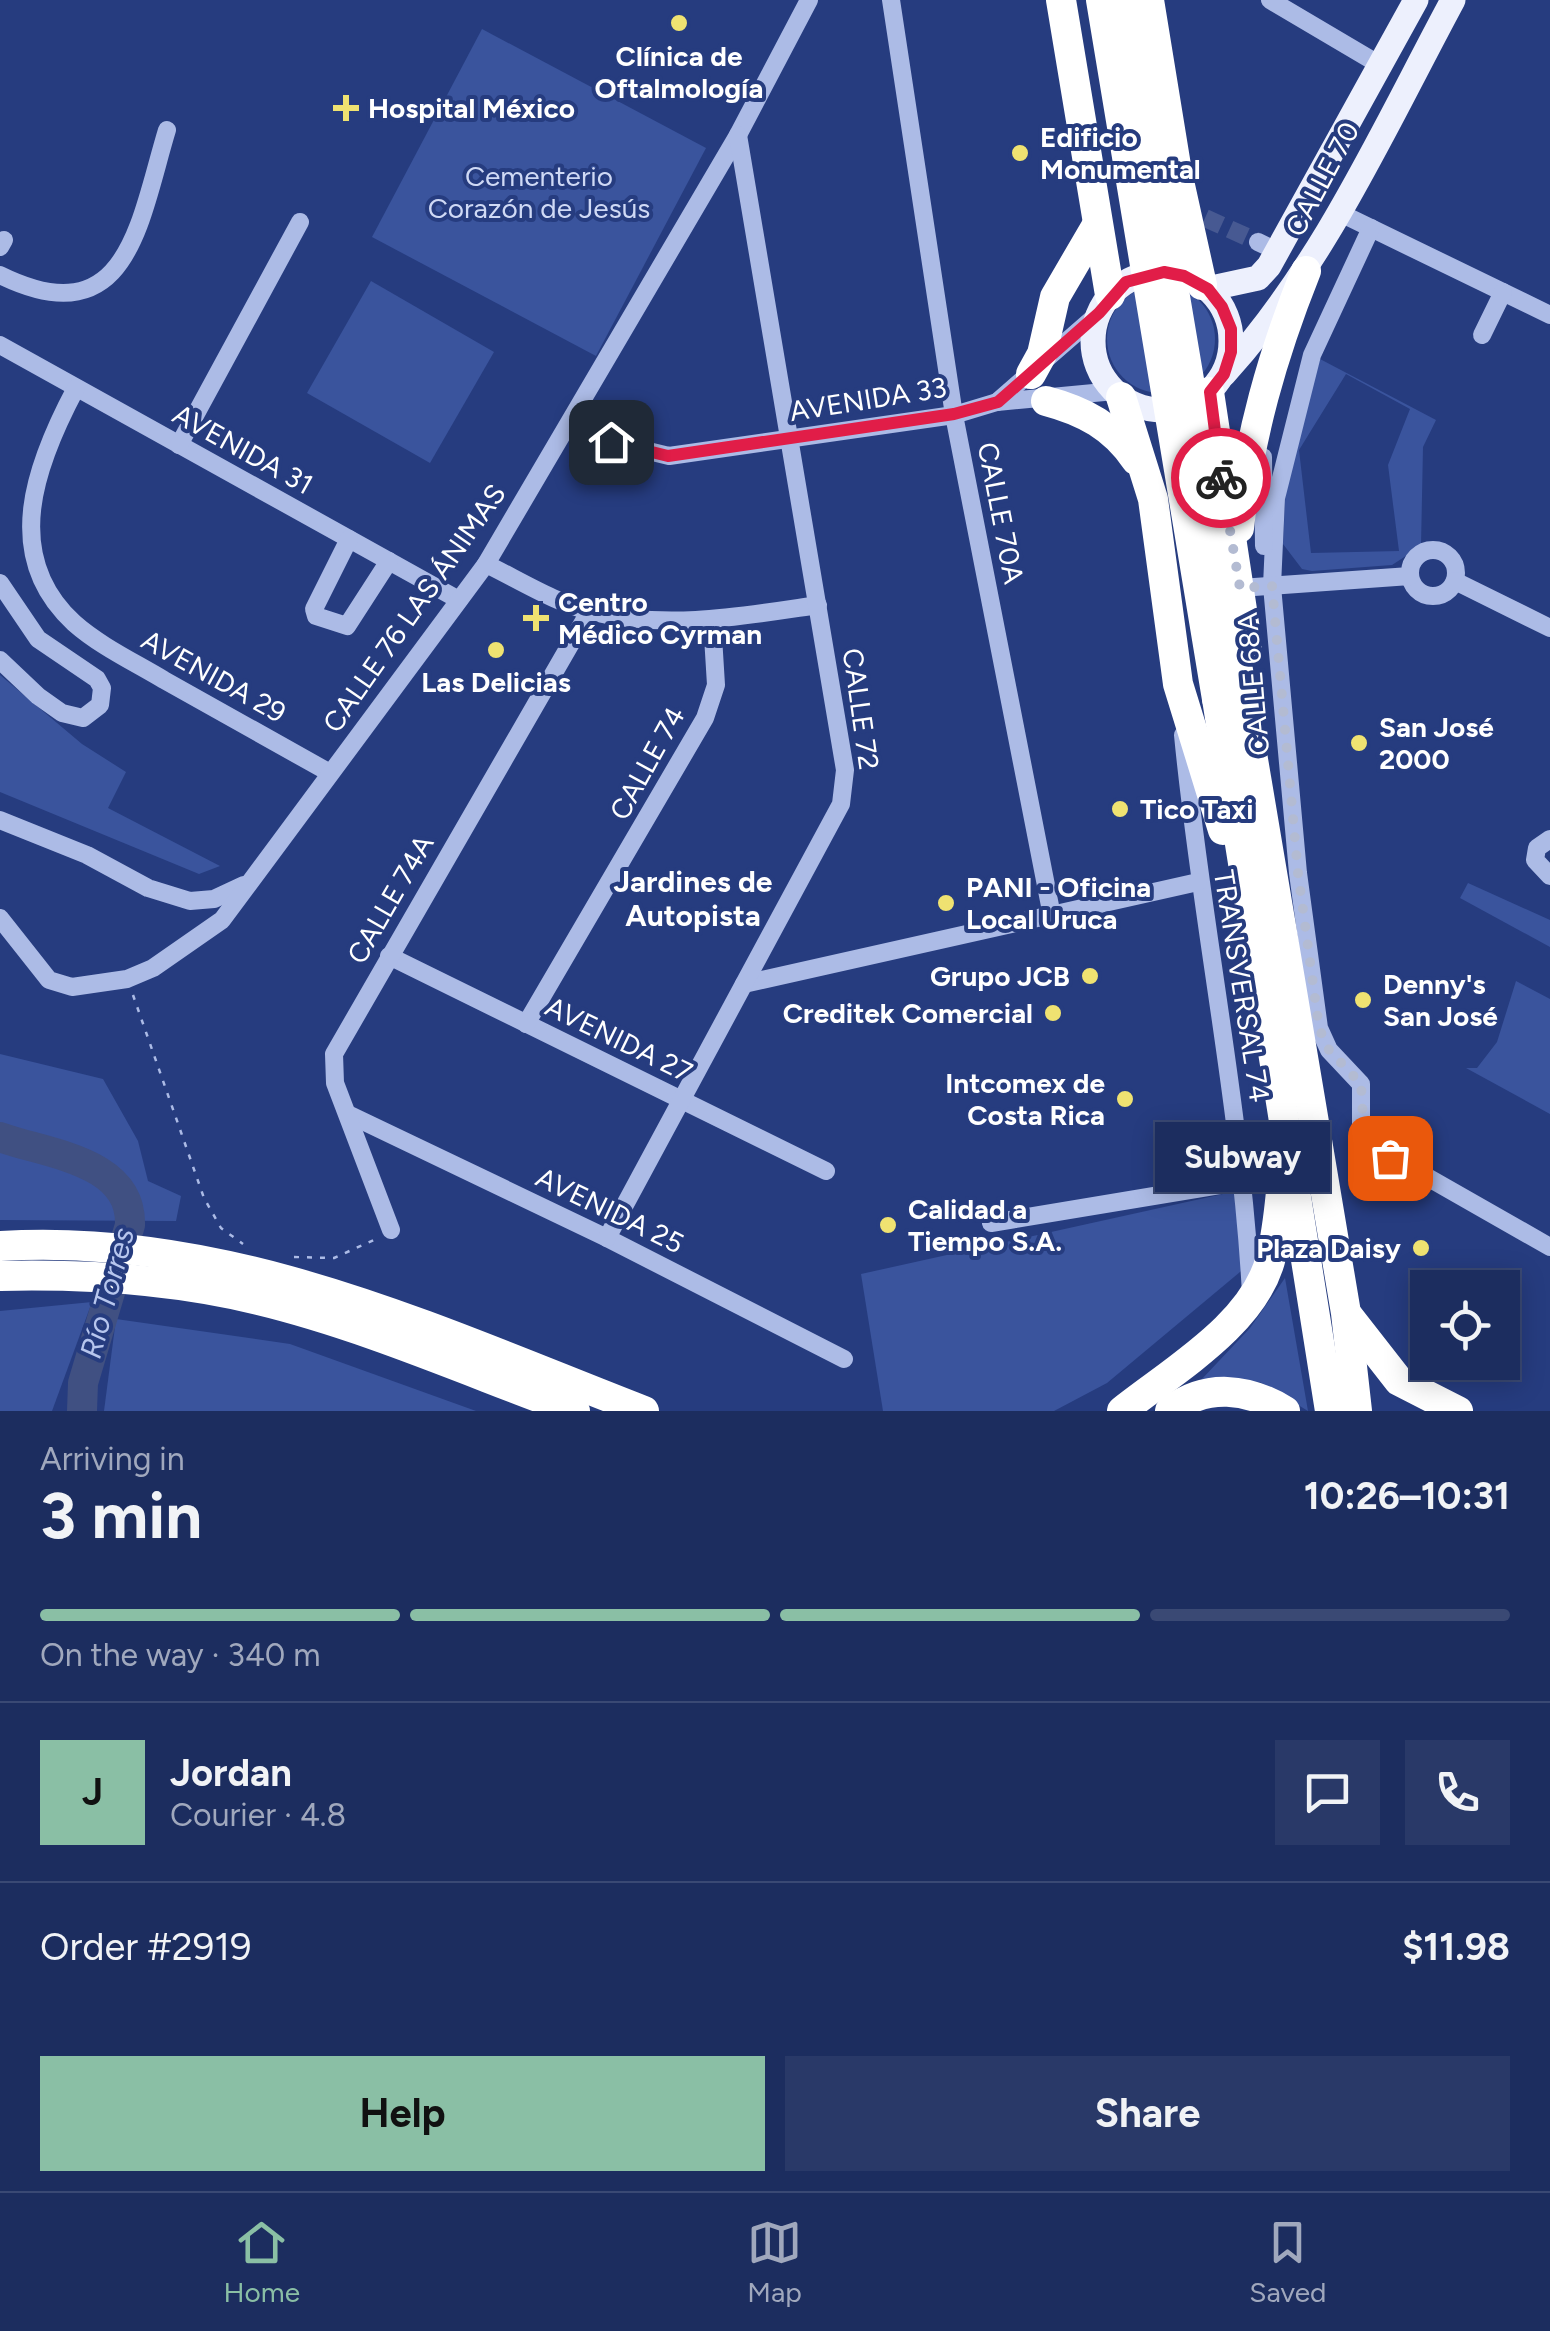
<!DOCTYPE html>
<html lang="en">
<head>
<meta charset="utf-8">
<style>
  :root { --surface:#1c2d5f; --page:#293968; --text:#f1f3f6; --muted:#a0a8bd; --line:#3a4974; --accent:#8abfa5 }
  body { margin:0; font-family:Figtree,sans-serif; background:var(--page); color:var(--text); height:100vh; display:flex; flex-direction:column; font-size:38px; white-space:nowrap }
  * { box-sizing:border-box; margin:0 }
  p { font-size:32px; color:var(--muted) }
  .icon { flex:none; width:55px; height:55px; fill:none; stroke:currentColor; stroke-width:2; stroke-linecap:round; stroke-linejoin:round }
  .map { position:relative; height:1411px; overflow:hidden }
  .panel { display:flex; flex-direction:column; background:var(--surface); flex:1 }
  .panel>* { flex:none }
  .tools { position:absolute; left:1410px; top:1270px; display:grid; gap:20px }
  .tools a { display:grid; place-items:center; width:110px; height:110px; border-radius:0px; background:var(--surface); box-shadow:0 5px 25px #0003,0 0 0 2px var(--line); font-size:50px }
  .pin { position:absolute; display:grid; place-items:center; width:85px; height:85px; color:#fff; margin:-42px; border-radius:20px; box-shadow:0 5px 15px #0006 }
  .courier { position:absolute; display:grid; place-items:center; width:100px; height:100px; margin:-50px; border:8px solid #e11d48; border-radius:50%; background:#fff; color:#222; box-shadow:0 2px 12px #0007 }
  .bubble { position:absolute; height:70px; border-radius:0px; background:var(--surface); box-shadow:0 5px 25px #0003,0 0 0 2px var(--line); font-size:32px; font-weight:700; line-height:70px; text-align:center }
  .head em { font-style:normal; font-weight:700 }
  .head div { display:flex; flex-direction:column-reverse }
  .head { display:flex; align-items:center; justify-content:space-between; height:170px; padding:0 40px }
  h1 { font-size:65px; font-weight:700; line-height:75px }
  .bar { display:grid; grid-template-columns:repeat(4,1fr); gap:15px 10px; align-content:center; height:120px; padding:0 40px }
  .bar i { height:12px; border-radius:8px; background:var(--line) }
  .bar .on { background:var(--accent) }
  .bar p { grid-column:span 4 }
  .line { display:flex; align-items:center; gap:25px; padding:0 40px; border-top:2px solid var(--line) }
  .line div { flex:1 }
  .round { display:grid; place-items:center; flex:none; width:105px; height:105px; border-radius:0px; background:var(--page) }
  .action { display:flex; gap:20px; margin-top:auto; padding:20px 40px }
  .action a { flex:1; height:115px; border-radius:0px; background:var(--accent); color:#111; font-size:40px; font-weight:700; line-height:115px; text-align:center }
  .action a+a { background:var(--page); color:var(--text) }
  .tab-bar { display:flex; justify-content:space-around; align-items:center; height:140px; border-top:2px solid var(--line); background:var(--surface); font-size:28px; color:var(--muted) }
  .tab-bar a { display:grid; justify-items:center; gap:5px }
  .tab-bar .on { color:var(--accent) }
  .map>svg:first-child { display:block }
  .green { fill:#3a549d; fill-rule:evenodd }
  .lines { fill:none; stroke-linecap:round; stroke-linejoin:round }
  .river { stroke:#405082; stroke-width:30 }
  .minor-tunnel { stroke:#475992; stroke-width:18; stroke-dasharray:18 9; stroke-linecap:butt }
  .path { stroke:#acbbe6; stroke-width:2.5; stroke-dasharray:5 8; stroke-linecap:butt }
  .minor { stroke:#acbbe6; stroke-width:18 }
  .major { stroke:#edf0fd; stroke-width:25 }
  .highway { stroke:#fff; stroke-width:30 }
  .highway-bridge { stroke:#fff; stroke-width:30 }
  .done { stroke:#b3bbd2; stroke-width:10; stroke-dasharray:0 18 }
  .route { stroke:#e11d48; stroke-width:12 }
  .poi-dot { fill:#efe271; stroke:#263c7f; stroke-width:4 }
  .labels { text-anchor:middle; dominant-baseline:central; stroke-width:8; stroke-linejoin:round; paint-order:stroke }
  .poi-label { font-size:28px; font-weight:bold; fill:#fff; stroke:#263c7f; text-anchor:start }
  .park-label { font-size:28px; fill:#cfd9f5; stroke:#263c7f }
  .street-label { font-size:28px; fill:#fff; stroke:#263c7f }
  .neighbourhood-label { font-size:30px; font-weight:bold; fill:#fff; stroke:#263c7f }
  .water-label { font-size:30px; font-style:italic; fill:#b7c6ee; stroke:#263c7f }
</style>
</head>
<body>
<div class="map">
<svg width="1550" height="1411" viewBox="0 0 1550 1411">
  <rect width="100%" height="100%" fill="#263c7f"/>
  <g class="green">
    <path d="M482,29L706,148L596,356L372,237Z"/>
    <path d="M371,281L494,352L430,463L307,393Z"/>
    <circle cx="1161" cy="339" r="54"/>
    <path d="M1320,359L1436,420L1423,447L1421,546L1392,565L1312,571L1302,569L1283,544L1286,481ZM1346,374L1410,409L1388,465L1399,551L1311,553L1299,450Z"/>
    <path d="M0,675L82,744L126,772L108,808L220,866L199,874L0,792Z"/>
    <path d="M1468,883L1550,920V947L1460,898Z"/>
    <path d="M1516,981L1550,999V1114L1466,1068H1477L1497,1042Z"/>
    <path d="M0,1054L103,1079L138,1141L148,1181L181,1196L176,1221L0,1220Z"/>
    <path d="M1241,1190L1246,1267L1107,1383L1054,1411H883L861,1274Z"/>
    <path d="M1285,1278L1308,1411L1260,1382L1201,1380L1250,1328Z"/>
    <path d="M92,1302L52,1411H0V1311Z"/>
    <path d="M116,1319L290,1344L476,1411H104Z"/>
  </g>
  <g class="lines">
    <path class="river" d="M0,1137C46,1154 132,1160 130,1225L83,1383L82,1411"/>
    <path class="minor-tunnel" d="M1205,218L1258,242"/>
    <g class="path">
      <path d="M133,995L204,1198L221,1228L243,1244"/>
      <path d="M294,1257L334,1258L376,1239"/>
    </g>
    <g class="minor">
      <path d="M891,0L954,415L1052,916"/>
      <path d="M1270,0L1380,65"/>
      <path d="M1338,212L1550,315"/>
      <path d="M1371,228L1312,355L1276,498L1272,586L1298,873L1319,1028L1329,1050L1361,1084V1127L1371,1145L1550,1247"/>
      <path d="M1258,242L1277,251"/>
      <path d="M0,247L4,240"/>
      <path d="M0,275C128,338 139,222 167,130"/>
      <path d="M1482,335L1503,292"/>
      <path d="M0,345L459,600"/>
      <path d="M76,388C36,463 0,555 74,623C100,646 134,662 164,680C219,711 275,742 330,773"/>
      <path d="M997,402L1099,313"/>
      <path d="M575,418L611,442L669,456L954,415L997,402L1115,391"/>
      <path d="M179,445L300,222"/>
      <path d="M1263,457L1264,546"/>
      <path d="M349,539L314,609L316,616L347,626L389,561"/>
      <circle cx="1433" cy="573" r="23"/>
      <path d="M486,564C519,580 557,604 593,612C668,630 743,616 818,605"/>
      <path d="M1455,581L1550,628"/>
      <path d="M0,583L38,639L97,679L102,688L100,705L83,718L62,713L38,696L0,660"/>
      <path d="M1240,588L1410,576"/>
      <path d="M1183,735C1201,922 1241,1106 1251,1294"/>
      <path d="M0,820L87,855L148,888L190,901L214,899L244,885"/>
      <path d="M1550,839L1537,848L1535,860L1550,876"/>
      <path d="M0,918L49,980L72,987L127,979L153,968L222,920L486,564L738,135L809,0"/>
      <path d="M389,956L826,1171"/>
      <path d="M744,984L1198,882"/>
      <path d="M526,1024L705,718L716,685L712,620"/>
      <path d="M350,1115L607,1238L844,1359"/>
      <path d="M991,1223L1244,1181"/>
      <path d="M391,1230L335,1083L334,1054L589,612"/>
      <path d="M607,1238L841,804L845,770L738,135"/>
    </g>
    <g class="major">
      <circle cx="1162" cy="341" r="69"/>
      <path d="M1207,289L1258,278L1269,266L1416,0"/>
      <path d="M1224,374C1323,266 1384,128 1453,0"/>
    </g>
    <g class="highway">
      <path d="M1061,0L1110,295"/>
      <path d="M1149,0L1177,172L1202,285"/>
      <path d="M1031,374L1042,354L1055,297L1097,225"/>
      <path d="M1209,392L1247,643"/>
      <path d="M1121,397L1153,499L1178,684L1223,830"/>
      <path d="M1046,401C1084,411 1114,427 1136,460"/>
      <path d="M1239,528C1249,437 1272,356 1306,271"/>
      <path d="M1242,694L1346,1313L1357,1411"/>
      <path d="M1217,699L1330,1411"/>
      <path d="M0,1246C230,1232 435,1330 644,1411"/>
      <path d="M0,1276C85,1274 176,1280 258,1300C366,1326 471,1373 575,1411"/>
      <path d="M1349,1317L1399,1381L1458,1411"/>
      <path d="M1122,1411C1172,1371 1255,1324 1271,1257C1279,1227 1280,1195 1284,1165"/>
      <path d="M1170,1411C1206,1383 1248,1388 1285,1411"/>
    </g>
    <g class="highway-bridge">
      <path d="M1101,0L1217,699"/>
      <path d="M1125,0L1242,694"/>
    </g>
  </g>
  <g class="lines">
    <path class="done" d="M1221,478L1240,588L1272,586L1298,873L1319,1028L1329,1050L1361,1084L1364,1136L1390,1158"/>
    <path class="route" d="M611,442L668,456L954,414L998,402L1099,313L1126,282L1164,272L1184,276L1208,289L1222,307L1231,329V352L1224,374L1210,392L1221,478"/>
  </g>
  <g class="poi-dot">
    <circle cx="679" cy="23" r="10"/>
    <path d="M341 93h10v10h10v10h-10v10h-10v-10h-10v-10h10z"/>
    <circle cx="1020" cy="153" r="10"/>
    <path d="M531 603h10v10h10v10h-10v10h-10v-10h-10v-10h10z"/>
    <circle cx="496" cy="650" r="10"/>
    <circle cx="1359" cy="743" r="10"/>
    <circle cx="1120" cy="809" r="10"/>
    <circle cx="946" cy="903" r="10"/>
    <circle cx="1090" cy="976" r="10"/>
    <circle cx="1363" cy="1000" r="10"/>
    <circle cx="1053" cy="1013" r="10"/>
    <circle cx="1125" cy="1099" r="10"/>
    <circle cx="888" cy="1225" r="10"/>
    <circle cx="1421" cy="1248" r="10"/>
  </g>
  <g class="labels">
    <g class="poi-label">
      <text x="679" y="56" text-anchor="middle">Clínica de<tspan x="679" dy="32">Oftalmología</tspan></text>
      <text x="368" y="108">Hospital México</text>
      <text x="1040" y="137">Edificio<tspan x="1040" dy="32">Monumental</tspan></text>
      <text x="558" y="602">Centro<tspan x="558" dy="32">Médico Cyrman</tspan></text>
      <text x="496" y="682" text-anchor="middle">Las Delicias</text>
      <text x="1379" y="727">San José<tspan x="1379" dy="32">2000</tspan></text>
      <text x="1140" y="809">Tico Taxi</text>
      <text x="966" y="887">PANI - Oficina<tspan x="966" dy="32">Local Uruca</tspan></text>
      <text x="1070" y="976" text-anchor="end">Grupo JCB</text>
      <text x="1383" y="984">Denny's<tspan x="1383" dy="32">San José</tspan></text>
      <text x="1033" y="1013" text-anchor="end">Creditek Comercial</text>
      <text x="1105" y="1083" text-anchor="end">Intcomex de<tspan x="1105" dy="32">Costa Rica</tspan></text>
      <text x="908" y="1209">Calidad a<tspan x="908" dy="32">Tiempo S.A.</tspan></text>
      <text x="1401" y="1248" text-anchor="end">Plaza Daisy</text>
    </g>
    <g class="park-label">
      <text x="539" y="176">Cementerio<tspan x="539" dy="32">Corazón de Jesús</tspan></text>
    </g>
    <g class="street-label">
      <text transform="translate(1322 179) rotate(-62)">CALLE 70</text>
      <text transform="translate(868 399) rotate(-9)">AVENIDA 33</text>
      <text transform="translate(243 449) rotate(29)">AVENIDA 31</text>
      <text transform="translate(1001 513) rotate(79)">CALLE 70A</text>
      <text transform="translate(414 608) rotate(-55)">CALLE 76 LAS ÁNIMAS</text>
      <text transform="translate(214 676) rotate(29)">AVENIDA 29</text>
      <text transform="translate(1253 684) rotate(-95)">CALLE 68A</text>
      <text transform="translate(861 709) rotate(82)">CALLE 72</text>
      <text transform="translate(647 763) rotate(-61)">CALLE 74</text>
      <text transform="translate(390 899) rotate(-60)">CALLE 74A</text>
      <text transform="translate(1242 986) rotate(81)">TRANSVERSAL 74</text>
      <text transform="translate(619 1039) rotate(26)">AVENIDA 27</text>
      <text transform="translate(610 1210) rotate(26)">AVENIDA 25</text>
    </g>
    <g class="neighbourhood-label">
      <text x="693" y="881">Jardines de<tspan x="693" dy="34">Autopista</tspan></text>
    </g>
    <g class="water-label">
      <text transform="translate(107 1293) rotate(-75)">Río Torres</text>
    </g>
  </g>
</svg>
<div class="tools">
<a><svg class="icon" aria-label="locate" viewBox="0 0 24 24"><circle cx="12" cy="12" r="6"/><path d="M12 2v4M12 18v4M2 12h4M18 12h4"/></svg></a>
</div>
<div class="pin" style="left:1390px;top:1158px;background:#ea580c"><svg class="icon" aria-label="bag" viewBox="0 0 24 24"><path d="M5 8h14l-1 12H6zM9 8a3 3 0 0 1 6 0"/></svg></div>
<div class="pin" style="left:611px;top:442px;background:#1f2937"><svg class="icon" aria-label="home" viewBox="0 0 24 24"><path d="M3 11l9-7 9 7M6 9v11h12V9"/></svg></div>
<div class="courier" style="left:1221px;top:478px"><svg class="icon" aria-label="bike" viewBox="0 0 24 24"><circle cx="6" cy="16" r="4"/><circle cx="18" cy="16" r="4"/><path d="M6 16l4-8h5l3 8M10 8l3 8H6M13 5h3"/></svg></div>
<div class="bubble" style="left:1155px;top:1122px;width:175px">Subway</div>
</div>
<section class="panel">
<div class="head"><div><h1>3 min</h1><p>Arriving in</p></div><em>10:26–10:31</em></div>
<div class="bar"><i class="on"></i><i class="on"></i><i class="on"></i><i></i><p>On the way · 340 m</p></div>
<div class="line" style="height:180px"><b class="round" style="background:var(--accent);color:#111">J</b><div><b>Jordan</b><p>Courier · 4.8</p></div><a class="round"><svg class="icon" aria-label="chat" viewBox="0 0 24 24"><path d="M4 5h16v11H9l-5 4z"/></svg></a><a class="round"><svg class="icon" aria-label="phone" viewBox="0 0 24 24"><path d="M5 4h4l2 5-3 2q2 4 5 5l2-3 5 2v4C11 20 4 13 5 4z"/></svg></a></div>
<div class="line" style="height:130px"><div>Order #2919</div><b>$11.98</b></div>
<div class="action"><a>Help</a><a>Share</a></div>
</section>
<nav class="tab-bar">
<a class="on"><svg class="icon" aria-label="home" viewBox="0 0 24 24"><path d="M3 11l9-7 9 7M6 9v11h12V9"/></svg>Home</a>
<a><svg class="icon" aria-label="map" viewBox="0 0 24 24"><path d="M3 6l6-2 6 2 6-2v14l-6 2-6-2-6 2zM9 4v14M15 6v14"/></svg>Map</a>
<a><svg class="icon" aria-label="saved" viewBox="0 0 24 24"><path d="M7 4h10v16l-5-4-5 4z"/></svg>Saved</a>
</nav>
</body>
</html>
